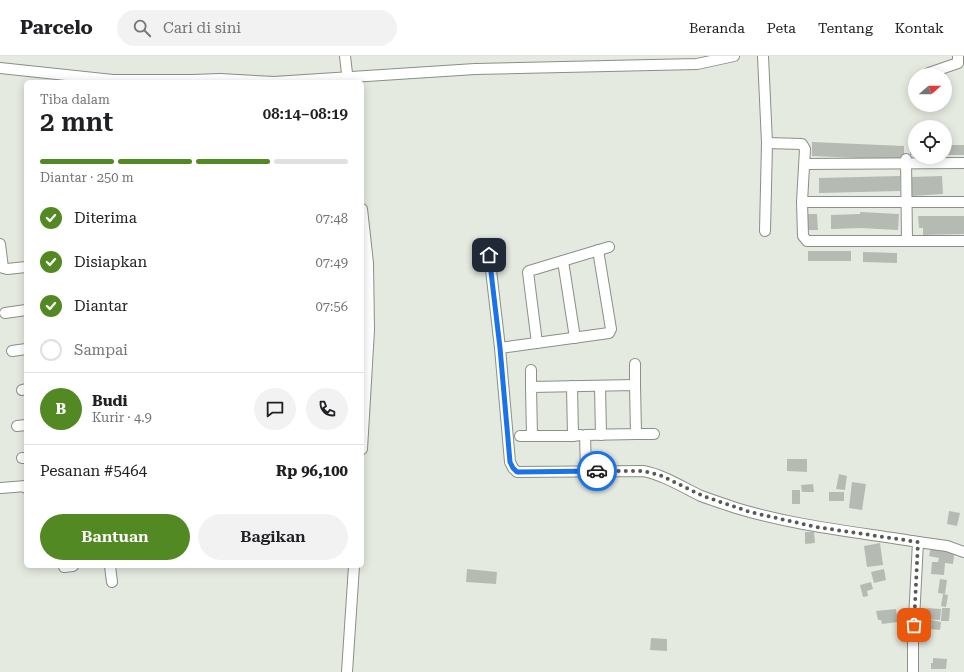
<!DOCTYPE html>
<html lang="id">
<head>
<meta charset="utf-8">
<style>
  :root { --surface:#fff; --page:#f2f2f2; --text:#202124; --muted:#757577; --line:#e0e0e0; --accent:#528923 }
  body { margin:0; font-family:"Roboto Serif",serif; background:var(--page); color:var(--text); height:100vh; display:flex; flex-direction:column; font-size:15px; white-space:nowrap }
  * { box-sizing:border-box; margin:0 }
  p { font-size:13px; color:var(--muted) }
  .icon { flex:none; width:22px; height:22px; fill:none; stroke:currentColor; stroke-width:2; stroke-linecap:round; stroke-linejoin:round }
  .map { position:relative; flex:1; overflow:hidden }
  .side { position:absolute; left:24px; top:24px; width:340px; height:488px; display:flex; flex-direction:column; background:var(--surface); border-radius:6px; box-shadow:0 2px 10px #0003 }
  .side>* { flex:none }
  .needle { width:26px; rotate:70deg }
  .buttons { position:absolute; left:908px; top:12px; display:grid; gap:8px }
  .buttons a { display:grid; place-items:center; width:44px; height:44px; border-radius:50%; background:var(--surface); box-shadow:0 2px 10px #0003; font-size:20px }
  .pin { position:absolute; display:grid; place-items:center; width:34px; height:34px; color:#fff; margin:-17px; border-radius:8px; box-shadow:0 2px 6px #0006 }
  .courier { position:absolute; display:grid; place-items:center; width:40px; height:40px; margin:-20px; border:3px solid #1a73e8; border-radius:50%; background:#fff; color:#222; box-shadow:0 1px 5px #0007 }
  .overview em { font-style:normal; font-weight:600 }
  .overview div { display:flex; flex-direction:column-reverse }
  .overview { display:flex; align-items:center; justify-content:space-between; height:68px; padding:0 16px }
  h1 { font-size:26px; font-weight:600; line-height:30px }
  .bar { display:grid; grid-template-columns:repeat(4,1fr); gap:6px 4px; align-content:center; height:48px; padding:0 16px }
  .bar i { height:5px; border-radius:3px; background:var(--line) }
  .bar .current { background:var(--accent) }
  .bar p { grid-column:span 4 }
  .line { display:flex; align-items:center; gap:10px; padding:0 16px; border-top:1px solid var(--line) }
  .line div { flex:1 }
  .round { display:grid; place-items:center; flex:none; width:42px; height:42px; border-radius:21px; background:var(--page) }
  ol { padding:0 16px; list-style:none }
  li { display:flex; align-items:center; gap:12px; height:44px }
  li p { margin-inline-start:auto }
  li .icon { padding:4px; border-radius:50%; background:var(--accent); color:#fff; stroke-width:4 }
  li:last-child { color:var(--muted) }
  li i { width:22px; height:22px; border:2px solid var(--line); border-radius:50% }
  .cta { display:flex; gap:8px; margin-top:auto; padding:8px 16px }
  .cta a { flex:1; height:46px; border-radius:24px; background:var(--accent); color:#fff; font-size:16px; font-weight:600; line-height:46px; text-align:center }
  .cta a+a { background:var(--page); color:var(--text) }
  header { display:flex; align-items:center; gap:24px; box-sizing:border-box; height:56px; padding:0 20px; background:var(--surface); border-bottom:1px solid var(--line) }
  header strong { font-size:19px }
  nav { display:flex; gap:22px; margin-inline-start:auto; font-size:14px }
  .search { width:280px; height:36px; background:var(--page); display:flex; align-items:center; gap:10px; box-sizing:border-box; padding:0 14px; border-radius:22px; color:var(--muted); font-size:15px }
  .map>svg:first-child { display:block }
  .building { fill:#b5bbb2 }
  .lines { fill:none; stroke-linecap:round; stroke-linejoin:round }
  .minor-casing { stroke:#8a8f87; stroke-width:12 }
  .minor { stroke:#fff; stroke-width:10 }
  .done { stroke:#575a55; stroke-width:4; stroke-dasharray:0 7.2 }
  .route { stroke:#1a73e8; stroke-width:5 }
</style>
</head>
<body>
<header>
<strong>Parcelo</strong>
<div class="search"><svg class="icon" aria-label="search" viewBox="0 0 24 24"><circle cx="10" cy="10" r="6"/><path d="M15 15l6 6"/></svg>Cari di sini</div>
<nav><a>Beranda</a><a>Peta</a><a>Tentang</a><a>Kontak</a></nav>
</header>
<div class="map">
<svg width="964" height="616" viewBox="0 0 964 616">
  <rect width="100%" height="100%" fill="#e4eae0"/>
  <g class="building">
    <path d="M812,86L904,90V104L812,100Z"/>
    <rect x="910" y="89" width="5" height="10"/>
    <rect x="945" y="89" width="19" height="10"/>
    <path d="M900,120V135L819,137V122Z"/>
    <path d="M942,120L943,138L912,140L911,121Z"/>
    <path d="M860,156L899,158L898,174L860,172L831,173V159L860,158V166Z"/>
    <path d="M804,158H817L818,174H804Z"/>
    <path d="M918,160H964V178L923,179V172H919Z"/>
    <rect x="808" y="195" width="43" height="10"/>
    <path d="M863,196L897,197V207L863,206Z"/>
    <path d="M787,403H807V416L787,415Z"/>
    <path d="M839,418L847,420L845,434L836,433Z"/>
    <path d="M852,426L866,428L862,454L849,452Z"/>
    <path d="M813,428L814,436H802L801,429Z"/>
    <rect x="792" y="434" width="8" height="14"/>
    <rect x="829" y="436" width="15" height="9"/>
    <path d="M949,455L960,457L957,470L947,468Z"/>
    <path d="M805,476H814L815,487L805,488Z"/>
    <path d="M880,487L883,509L867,511L864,490Z"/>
    <path d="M931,491L955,492L953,508L945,507L944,519L931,518L932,506H938L939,502L929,500Z"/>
    <path d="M467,513L497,516L496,528L466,526Z"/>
    <path d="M884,513L886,524L874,527L871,516Z"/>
    <path d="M940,523L947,524L945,538L938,537Z"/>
    <path d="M871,526L873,533L867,535L868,540L863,541L860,529Z"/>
    <path d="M943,538L948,539L946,551L941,550Z"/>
    <path d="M927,552L941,553L940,564L926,563Z"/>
    <path d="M942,552H950L949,565H941Z"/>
    <path d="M896,553L898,566L882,568L881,564H878L876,555Z"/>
    <path d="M931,564L941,566L940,574L930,573Z"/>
    <path d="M651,582L667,583V595L650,594Z"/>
    <path d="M933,602L947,603L946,613H931V607H933Z"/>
  </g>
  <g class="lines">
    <g class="minor-casing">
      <g id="minor">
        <path d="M345,0L348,26"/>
        <path d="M763,0L767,87L765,175"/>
        <path d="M0,12L113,24H192L220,23L274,26L475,13L697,8L734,0"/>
        <path d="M929,17L958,7V0"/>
        <path d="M767,87L802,88L805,93L802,146L803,180L807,185H964"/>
        <path d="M906,103L907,185"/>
        <path d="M805,108L964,107"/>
        <path d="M802,146H964"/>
        <path d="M362,153L368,207L369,274L362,393"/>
        <path d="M0,188L3,212L7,213L26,211"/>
        <path d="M488,188L500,292L510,406L513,412L517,416L643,415C664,419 682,431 701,440C712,444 724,448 736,452C795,470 857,476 918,486L913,583V616"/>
        <path d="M563,205L575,282"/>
        <path d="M5,257L26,254"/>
        <path d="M537,287L528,216L529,215L609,191"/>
        <path d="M500,292L609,277L611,273L598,194"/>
        <path d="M12,295L26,293"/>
        <path d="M635,308V329"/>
        <path d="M531,314V331"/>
        <path d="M572,330L573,380L580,379"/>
        <path d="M600,330L601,379"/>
        <path d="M22,334L26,333"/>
        <path d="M17,370L26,369"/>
        <path d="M636,378H654"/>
        <path d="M520,380H532"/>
        <path d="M573,380H532L531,331L635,329L636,378L585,379L586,415"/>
        <path d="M22,402H26"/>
        <path d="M1,432L26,430V432"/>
        <path d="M918,486L947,490L964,496"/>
        <path d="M110,510L112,526"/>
        <path d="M64,511L73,510"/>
        <path d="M347,616L354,510"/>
      </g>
    </g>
    <use href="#minor" class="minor"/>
  </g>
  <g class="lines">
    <path class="done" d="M597,415H643L652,417L662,420L703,440L750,456L816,471L918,486L914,569"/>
    <path class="route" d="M489,199L500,292L510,406L513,412L517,416L597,415"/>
  </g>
</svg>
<div class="buttons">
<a><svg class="needle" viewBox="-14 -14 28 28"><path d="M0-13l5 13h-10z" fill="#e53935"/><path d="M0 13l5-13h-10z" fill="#757577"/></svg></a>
<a><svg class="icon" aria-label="locate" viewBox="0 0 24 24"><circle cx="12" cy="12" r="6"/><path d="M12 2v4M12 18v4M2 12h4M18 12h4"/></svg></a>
</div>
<div class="pin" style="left:914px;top:569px;background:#ea580c"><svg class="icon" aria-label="bag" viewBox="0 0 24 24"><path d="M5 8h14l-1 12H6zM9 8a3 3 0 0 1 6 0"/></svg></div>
<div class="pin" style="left:489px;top:199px;background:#1f2937"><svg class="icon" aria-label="home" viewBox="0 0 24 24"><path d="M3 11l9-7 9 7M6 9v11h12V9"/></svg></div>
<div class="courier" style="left:597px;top:415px"><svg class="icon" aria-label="car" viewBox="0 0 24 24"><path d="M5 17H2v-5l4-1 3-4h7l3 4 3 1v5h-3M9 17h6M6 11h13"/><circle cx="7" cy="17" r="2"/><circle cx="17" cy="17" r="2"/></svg></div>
<section class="side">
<div class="overview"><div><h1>2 mnt</h1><p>Tiba dalam</p></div><em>08:14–08:19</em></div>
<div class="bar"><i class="current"></i><i class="current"></i><i class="current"></i><i></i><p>Diantar · 250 m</p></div>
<ol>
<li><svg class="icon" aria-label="check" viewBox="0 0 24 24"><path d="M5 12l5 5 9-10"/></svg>Diterima<p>07:48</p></li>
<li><svg class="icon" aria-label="check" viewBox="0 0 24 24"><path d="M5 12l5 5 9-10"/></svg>Disiapkan<p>07:49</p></li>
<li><svg class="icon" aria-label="check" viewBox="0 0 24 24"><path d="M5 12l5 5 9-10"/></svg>Diantar<p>07:56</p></li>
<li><i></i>Sampai</li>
</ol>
<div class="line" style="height:72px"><b class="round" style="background:var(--accent);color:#fff">B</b><div><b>Budi</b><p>Kurir · 4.9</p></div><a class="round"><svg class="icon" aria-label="chat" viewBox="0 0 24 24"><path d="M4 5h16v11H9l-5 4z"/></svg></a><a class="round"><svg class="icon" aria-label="phone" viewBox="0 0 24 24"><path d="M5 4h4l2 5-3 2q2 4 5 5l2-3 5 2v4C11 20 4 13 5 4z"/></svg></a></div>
<div class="line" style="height:52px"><div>Pesanan #5464</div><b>Rp 96,100</b></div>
<div class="cta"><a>Bantuan</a><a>Bagikan</a></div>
</section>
</div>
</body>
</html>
